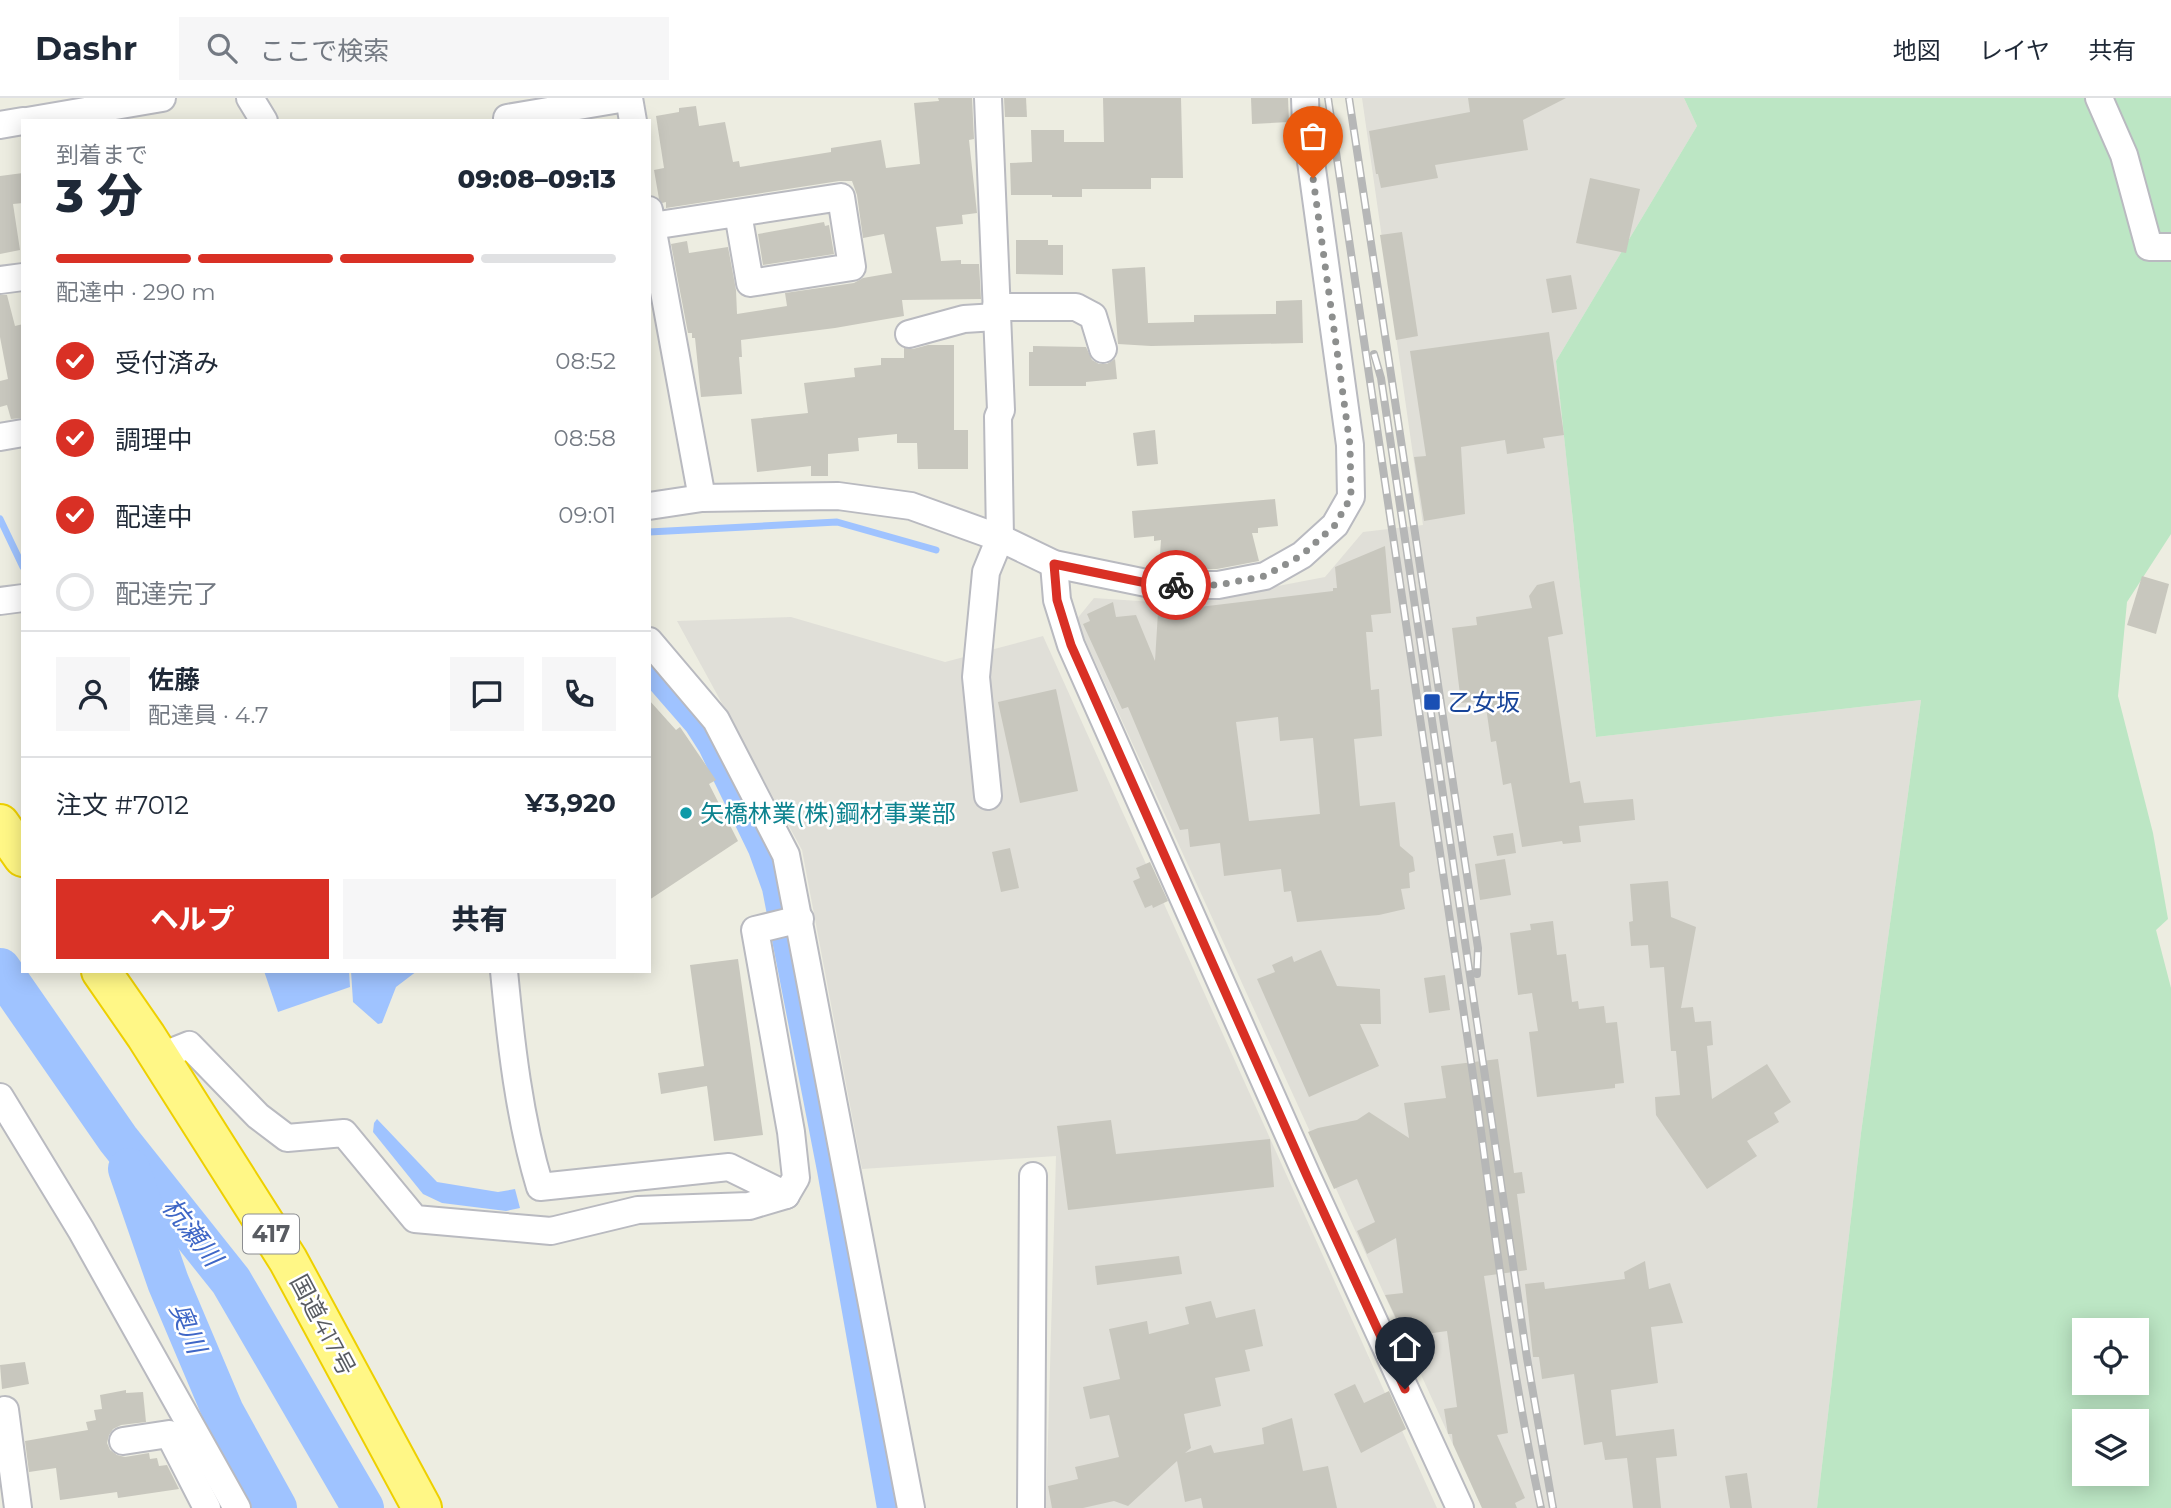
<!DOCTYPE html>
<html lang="ja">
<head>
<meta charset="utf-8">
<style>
  :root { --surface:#fff; --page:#f6f6f7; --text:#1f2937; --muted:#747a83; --line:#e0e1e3; --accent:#d93025 }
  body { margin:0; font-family:Montserrat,"Noto Sans JP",sans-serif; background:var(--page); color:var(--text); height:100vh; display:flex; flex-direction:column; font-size:26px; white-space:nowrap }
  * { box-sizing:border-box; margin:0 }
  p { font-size:23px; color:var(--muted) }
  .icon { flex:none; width:38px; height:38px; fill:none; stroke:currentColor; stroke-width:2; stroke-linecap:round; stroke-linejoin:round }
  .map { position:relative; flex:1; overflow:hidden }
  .side { position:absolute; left:21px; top:21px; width:630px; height:854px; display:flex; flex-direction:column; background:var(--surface); border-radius:0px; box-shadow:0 4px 18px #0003 }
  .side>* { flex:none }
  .fabs { position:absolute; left:2072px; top:1220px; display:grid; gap:14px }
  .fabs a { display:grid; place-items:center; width:77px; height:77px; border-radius:0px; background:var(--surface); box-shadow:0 4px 18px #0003; font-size:35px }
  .pin { position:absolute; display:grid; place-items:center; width:60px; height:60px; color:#fff; margin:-72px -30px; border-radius:50% 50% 50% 0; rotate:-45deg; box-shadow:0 0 7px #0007 }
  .pin .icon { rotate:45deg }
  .courier { position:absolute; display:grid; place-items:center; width:70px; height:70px; margin:-35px; border:5px solid #d93025; border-radius:50%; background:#fff; color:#222; box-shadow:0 2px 9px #0007 }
  .headline em { font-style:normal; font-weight:800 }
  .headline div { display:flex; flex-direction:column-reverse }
  .headline { display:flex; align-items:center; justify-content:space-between; height:119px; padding:0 35px }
  h1 { font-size:46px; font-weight:800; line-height:52px }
  .bar { display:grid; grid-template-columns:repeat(4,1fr); gap:10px 7px; align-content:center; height:84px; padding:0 35px }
  .bar i { height:9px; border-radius:5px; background:var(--line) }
  .bar .active { background:var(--accent) }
  .bar p { grid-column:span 4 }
  .line { display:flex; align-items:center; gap:18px; padding:0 35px; border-top:2px solid var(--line) }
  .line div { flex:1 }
  .round { display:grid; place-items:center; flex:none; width:74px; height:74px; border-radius:0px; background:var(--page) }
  ol { padding:0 35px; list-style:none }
  li { display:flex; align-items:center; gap:21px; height:77px }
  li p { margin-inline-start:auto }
  li .icon { padding:7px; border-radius:50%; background:var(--accent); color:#fff; stroke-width:4 }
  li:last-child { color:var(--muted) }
  li i { width:38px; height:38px; border:4px solid var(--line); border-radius:50% }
  .action { display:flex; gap:14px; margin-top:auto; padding:14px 35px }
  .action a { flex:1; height:80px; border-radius:0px; background:var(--accent); color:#fff; font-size:28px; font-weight:800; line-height:80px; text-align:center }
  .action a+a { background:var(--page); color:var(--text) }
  header { display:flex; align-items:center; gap:42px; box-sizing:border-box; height:98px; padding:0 35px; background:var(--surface); border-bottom:2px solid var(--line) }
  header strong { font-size:33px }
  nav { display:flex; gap:38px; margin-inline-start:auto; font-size:24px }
  .search { width:490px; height:63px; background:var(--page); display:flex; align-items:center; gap:18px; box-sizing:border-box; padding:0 24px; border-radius:0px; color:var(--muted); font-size:26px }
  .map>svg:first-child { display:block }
  .industrial { fill:#e0dfd8 }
  .green { fill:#bce6c4; fill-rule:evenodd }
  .water { fill:#9fc3ff }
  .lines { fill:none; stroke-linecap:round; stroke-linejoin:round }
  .stream { stroke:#9fc3ff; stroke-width:7 }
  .canal { stroke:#9fc3ff; stroke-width:24 }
  .river { stroke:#9fc3ff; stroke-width:42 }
  .building { fill:#c8c7be; fill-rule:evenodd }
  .minor-casing { stroke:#b9bac0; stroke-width:30 }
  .highway-casing { stroke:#eed000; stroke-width:42 }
  .minor { stroke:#fff; stroke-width:26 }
  .highway { stroke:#fff786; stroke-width:38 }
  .rail-casing { stroke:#b6b7b7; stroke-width:8 }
  .rail { stroke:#fff; stroke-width:5; stroke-dasharray:16; stroke-linecap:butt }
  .done { stroke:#8d8f8e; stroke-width:7; stroke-dasharray:0 12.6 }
  .route { stroke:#d93025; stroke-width:9 }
  .transit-dot { fill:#1a4fb4; stroke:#fff; stroke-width:2.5 }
  .culture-dot { fill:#0f9aa8; stroke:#fff; stroke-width:2.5 }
  .labels { text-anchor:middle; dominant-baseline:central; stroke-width:5; stroke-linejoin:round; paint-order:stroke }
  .shield { fill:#fff; stroke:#8b8d91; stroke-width:2 }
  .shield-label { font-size:23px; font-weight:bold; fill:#595c62 }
  .transit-label { font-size:24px; fill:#164399; stroke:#fff; text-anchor:start }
  .culture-label { font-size:24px; fill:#0d838f; stroke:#fff; text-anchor:start }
  .street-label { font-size:24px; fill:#595c62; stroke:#fff }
  .water-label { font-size:26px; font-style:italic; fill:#3e66c6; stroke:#fff }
</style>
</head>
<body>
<header>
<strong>Dashr</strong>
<div class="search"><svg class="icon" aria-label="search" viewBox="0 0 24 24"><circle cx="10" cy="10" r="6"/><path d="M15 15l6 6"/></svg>ここで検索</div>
<nav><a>地図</a><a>レイヤ</a><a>共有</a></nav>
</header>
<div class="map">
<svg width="2171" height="1410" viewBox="0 0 2171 1410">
  <rect width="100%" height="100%" fill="#edede1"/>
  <g class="industrial">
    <path d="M1362,0H1684L1697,28L1556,263L1596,639L1921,602L1861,1035L1817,1410H1482L1076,522L1094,500L1183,506L1325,479L1363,434L1423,427Z"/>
    <path d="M791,519L945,564L1043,538L1437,1410H1046L1056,1058L862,1071L802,752L677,523Z"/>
  </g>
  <path class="green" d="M1684,0H2171V436L2127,504L2118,598L2153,735L2168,821L2156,832L2171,890V1410H1817L1861,1035L1921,602L1596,639L1556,263L1697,28ZM2084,1232H2137V1284H2084ZM2084,1323H2137V1376H2084Z"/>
  <g class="water">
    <path d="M264,873H349L350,889L278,914Z"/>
    <path d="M351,873H417L396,889L382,925L378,926L353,904Z"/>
    <path d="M377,1021L437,1084L498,1094L515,1091L520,1110L506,1113L442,1105L423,1096L373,1034L374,1025Z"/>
  </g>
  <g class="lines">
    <g class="stream">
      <path d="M0,421L23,469"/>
      <path d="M649,434L837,424L936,452"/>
    </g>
    <path class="canal" d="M649,572L696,626L710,648L760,751L774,790L829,1072L889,1410"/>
    <g class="river">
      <path d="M0,871L118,1041L231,1183L363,1410"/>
      <path d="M129,1071L168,1184L223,1314L276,1410"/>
    </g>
  </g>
  <g class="building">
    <path d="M938,0H972L974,41L969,42L977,115L962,117L963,126L936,129L941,163L961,162V166H979L981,201L902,202L904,218L835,230L741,242L742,259H739L742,296L701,299L695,240H692V235H688L671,146L687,143L689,155L728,149L736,192L737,216L787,208L785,195L854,185L863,180L892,175L884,136L863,140L857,97L852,83H839L666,110V104L662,105L659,101L654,72L664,70L656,18L679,14V10L696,8L699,28L725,24L733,64L739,63L740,69L831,54V50L881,42L886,70L920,66L914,5L939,3Z"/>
    <path d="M1004,0H1026L1027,19H1005Z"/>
    <path d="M1103,0H1181L1183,80H1151V91H1082V99H1052V97H1011L1010,65L1032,64L1031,32H1064V44H1104Z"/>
    <path d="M1251,0H1288L1289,24L1252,26Z"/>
    <path d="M1468,0H1566L1523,22L1528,52L1435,67L1438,80L1381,90L1378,76H1376L1369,33L1470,14Z"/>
    <path d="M23,75V105L13,106L20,152L0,156V78Z"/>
    <path d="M1590,80L1640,91L1626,155L1576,145Z"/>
    <path d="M824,124L825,128L829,127L834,156L763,167L758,136Z"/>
    <path d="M1402,134L1418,238L1396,242L1380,137Z"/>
    <path d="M1016,142H1048V147H1063V177L1016,176Z"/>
    <path d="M1145,169L1148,225L1194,224V217L1276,216V203L1302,202L1303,245L1151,248L1118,246L1112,171Z"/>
    <path d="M1571,177L1577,211L1552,215L1546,181Z"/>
    <path d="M0,197H7L15,228L23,226V320L11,321L7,307L0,309V283L8,281L0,239Z"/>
    <path d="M1549,234L1564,337L1543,340L1545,350L1507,356L1505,342L1461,349L1465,416L1424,423L1414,359L1426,358L1410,253Z"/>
    <path d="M928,247H954V332H968V371H918L917,345H897V336L858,340L859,353L828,356V378H811V368L757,374L751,321L808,315L804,285L855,279L854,270L881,267V260H904V250L913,251Z"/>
    <path d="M1033,248L1086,249L1092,262L1099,266H1107L1115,261L1117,281L1086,284V288H1029V254H1033Z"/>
    <path d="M1155,332L1158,366L1137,368L1133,335Z"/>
    <path d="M1275,401L1278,428L1258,430V435H1252L1259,463L1217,471H1159L1161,442L1154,443V438L1134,440L1132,413Z"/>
    <path d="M1385,448L1391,515L1371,517L1373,534H1366L1371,592L1379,591L1382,638L1354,641L1357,675L1360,708L1395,704L1400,748L1413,759L1415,773L1409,775L1410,790L1401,791L1405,811L1379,817L1297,824L1291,793L1284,794L1281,771L1224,778L1220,745L1190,749L1188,731L1180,732L1128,609L1122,611L1083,526L1090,523L1087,516L1113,504L1116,519L1136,517L1155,563L1158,514L1333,493V490H1337L1335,469ZM1278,619L1280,643L1313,640L1320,716L1249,723L1236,624Z"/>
    <path d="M2142,478L2169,486L2156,536L2127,527Z"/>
    <path d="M1554,483L1563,536L1548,539L1570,685L1580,683L1584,705L1633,701L1635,722L1579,728L1581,744L1563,746L1562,743L1522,749L1511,685L1503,687L1496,643L1491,644L1485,602L1461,605L1452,530L1477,527L1476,519L1532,510L1529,498L1537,487Z"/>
    <path d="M1056,591L1078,693L1020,705L998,604Z"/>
    <path d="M649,602L676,632L680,629L716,682L709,686L738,743L649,802Z"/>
    <path d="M1513,735L1516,755L1497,758L1493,738Z"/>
    <path d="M1010,750L1019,790L1001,794L992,754Z"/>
    <path d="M1505,761L1511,797L1480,802L1475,766Z"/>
    <path d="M1150,764L1168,803L1153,810L1152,807L1145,810L1133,783L1140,780L1136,770Z"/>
    <path d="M1668,783L1671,819L1696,829L1681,910L1693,909L1695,924L1711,923L1713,947L1707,948L1712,1001L1767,966L1791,1004L1774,1015L1779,1024L1747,1043L1757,1058L1707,1091L1656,1017L1655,999L1680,997L1676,953H1671L1664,869L1650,870L1648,847L1631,848L1629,824L1633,823L1630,786Z"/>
    <path d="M1553,823L1557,857L1566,856L1572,904L1578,903L1579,911L1604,908L1606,925L1617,924L1624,985L1615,986V990L1537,999L1529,934L1538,933L1532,895L1518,897L1510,835L1531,832L1530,826Z"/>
    <path d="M1321,852L1337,888L1380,891L1381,926H1360L1379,968L1309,999L1257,881L1275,874L1272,867L1292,858L1294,864Z"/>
    <path d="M738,861L763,1037L714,1043L707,988L661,996L658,975L704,968L690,867Z"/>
    <path d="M1445,877L1450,912L1429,915L1424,880Z"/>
    <path d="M1498,961L1514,1075L1522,1074L1525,1095L1517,1096L1527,1172L1484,1178L1508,1335L1497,1337L1525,1400L1515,1405L1517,1410H1482L1453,1346L1452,1336H1448L1444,1311L1457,1309L1447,1233L1405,1239L1385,1197L1403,1195L1396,1140L1367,1156L1357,1133L1375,1124L1357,1081L1334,1091L1308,1034L1318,1030L1357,1022L1369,1014L1409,1040L1404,1005L1446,1000L1441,968Z"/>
    <path d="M1111,1022L1116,1056L1270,1041L1274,1089L1068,1112L1057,1028Z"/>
    <path d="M1179,1158L1182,1176L1097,1187L1095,1168Z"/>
    <path d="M1645,1163L1649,1191L1670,1185L1683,1225L1651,1229L1658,1285L1611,1292L1616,1338L1674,1331L1677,1358L1656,1360L1661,1410H1633L1627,1360L1605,1362L1602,1344L1584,1347L1574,1276L1542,1281L1539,1259H1533L1525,1186L1544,1184L1545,1191L1625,1181L1624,1174Z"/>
    <path d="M1211,1203L1216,1220L1255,1211L1263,1248L1245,1252L1250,1273L1215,1280L1221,1308L1184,1316L1191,1350L1185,1355L1211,1347L1214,1355L1264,1346L1262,1330L1292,1320L1303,1373L1328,1368L1337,1410H1203L1201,1400L1185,1404L1177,1363L1128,1408L1114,1403L1083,1410H1052L1048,1388L1078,1381L1075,1369L1119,1359L1109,1317L1090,1321L1083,1289L1120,1281L1109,1231L1147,1223L1149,1236L1189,1226L1185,1209Z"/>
    <path d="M25,1264L29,1286L2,1291L0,1267Z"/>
    <path d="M1355,1286L1364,1305L1389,1293L1406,1331L1361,1355L1334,1296Z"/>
    <path d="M126,1292V1295L143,1294L146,1324L121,1327L113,1331L109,1337L107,1345L110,1352L117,1357L125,1359L149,1355L150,1361L157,1360L159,1368L167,1367L179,1391L118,1400L117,1394L60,1402L56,1370L29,1374L25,1343L88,1332L86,1324L96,1322L94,1312L102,1311L100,1297Z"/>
    <path d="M1747,1375L1752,1410H1730L1725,1378Z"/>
  </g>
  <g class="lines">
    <g class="minor-casing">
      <g id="minor">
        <path d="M250,0L264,23"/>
        <path d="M629,0L633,23"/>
        <path d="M988,0L1001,312L998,319L1000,440L986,474L976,579L988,698"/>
        <path d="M2099,0L2124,57L2149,149H2171"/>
        <path d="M507,20L626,0"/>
        <path d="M27,23L162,0"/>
        <path d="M0,27L23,23"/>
        <path d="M649,112L702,400"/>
        <path d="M652,128L841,99L852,169L750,185L738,115"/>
        <path d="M0,182L23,179"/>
        <path d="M996,209H1076L1093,218L1103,251"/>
        <path d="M909,236L964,221L996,219"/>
        <path d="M0,339L23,335"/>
        <path d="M649,408L702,400L838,398L911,408L1000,440L1054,466L1156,487H1218L1265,478L1302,457L1335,427L1351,399L1350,347L1306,27L1305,0"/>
        <path d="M1054,466L1057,502L1071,547L1307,1078L1460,1410"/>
        <path d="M0,503L23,500"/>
        <path d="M649,543L716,622L786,757L911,1410"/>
        <path d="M504,873C511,946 519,1019 540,1089L729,1069L786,1097L796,1080L791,1034L755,832L800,821"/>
        <path d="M159,959L189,947L258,1018L287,1040L344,1035L415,1121L551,1133L638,1112L749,1108L786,1097"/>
        <path d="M0,999L81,1132L237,1410"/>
        <path d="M5,1312L18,1410"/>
        <path d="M123,1343L169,1336L207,1410"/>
        <path d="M1031,1410L1033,1078"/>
      </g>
    </g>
    <g class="highway-casing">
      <g id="highway">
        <path d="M0,726L23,759"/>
        <path d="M101,873L146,938L288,1162L422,1410"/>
      </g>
    </g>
    <use href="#minor" class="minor"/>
    <use href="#highway" class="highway"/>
    <g class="rail-casing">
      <g id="rail">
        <path d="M1328,0L1478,1011C1496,1144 1512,1278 1541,1410"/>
        <path d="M1349,0L1478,850L1477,876"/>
        <path d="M1374,256L1381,280L1527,1260L1553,1410"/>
      </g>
    </g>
    <use href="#rail" class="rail"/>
  </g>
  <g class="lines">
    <path class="done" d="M1176,487H1218L1265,478L1302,457L1335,427L1351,399L1350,347L1313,80"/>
    <path class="route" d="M1176,487H1156L1054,466L1057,502L1071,547L1307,1078L1405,1291"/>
  </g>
  <rect class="transit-dot" x="1423" y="595" width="18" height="18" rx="3.5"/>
  <circle class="culture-dot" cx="686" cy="715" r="7"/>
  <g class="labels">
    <rect class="shield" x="243" y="1116.5" width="56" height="39" rx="5"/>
    <g class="shield-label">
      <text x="271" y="1136">417</text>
    </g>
    <g class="transit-label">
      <text x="1448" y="604">乙女坂</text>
    </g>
    <g class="culture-label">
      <text x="700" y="715">矢橋林業(株)鋼材事業部</text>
    </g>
    <g class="street-label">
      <text transform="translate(323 1227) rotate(62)">国道417号</text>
    </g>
    <g class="water-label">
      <text transform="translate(192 1134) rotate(52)">杭瀬川</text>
      <text transform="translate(188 1230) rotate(67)">奥川</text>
    </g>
  </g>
</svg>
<div class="fabs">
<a><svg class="icon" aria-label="locate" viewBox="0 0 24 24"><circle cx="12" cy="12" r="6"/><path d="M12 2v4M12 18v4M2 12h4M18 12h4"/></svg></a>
<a><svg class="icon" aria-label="layers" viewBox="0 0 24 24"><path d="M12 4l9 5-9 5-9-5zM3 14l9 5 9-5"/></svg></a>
</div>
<div class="pin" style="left:1313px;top:80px;background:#ea580c"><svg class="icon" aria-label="bag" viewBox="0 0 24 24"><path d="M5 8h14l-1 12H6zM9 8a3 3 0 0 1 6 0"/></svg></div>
<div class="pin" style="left:1405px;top:1291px;background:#1f2937"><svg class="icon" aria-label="home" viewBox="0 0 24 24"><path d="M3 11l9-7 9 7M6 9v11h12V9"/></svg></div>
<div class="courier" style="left:1176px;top:487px"><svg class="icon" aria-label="bike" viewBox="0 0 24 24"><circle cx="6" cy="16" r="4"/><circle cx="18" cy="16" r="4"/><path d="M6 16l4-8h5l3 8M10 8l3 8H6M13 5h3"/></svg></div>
<section class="side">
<div class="headline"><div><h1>3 分</h1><p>到着まで</p></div><em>09:08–09:13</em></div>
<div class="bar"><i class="active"></i><i class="active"></i><i class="active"></i><i></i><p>配達中 · 290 m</p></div>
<ol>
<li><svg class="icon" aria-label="check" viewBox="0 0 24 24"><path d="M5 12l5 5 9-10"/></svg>受付済み<p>08:52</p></li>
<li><svg class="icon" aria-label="check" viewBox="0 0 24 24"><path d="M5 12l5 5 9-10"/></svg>調理中<p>08:58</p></li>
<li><svg class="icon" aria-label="check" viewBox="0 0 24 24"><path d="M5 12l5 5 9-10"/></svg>配達中<p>09:01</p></li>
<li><i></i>配達完了</li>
</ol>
<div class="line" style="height:126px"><a class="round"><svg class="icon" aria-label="person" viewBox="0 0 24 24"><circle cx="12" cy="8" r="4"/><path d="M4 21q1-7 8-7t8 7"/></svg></a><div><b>佐藤</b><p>配達員 · 4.7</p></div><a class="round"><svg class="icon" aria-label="chat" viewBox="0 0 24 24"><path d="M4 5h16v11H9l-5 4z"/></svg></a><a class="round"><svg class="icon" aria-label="phone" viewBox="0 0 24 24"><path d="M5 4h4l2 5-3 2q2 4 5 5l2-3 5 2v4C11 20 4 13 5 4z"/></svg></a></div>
<div class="line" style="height:91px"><div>注文 #7012</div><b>¥3,920</b></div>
<div class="action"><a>ヘルプ</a><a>共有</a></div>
</section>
</div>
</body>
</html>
